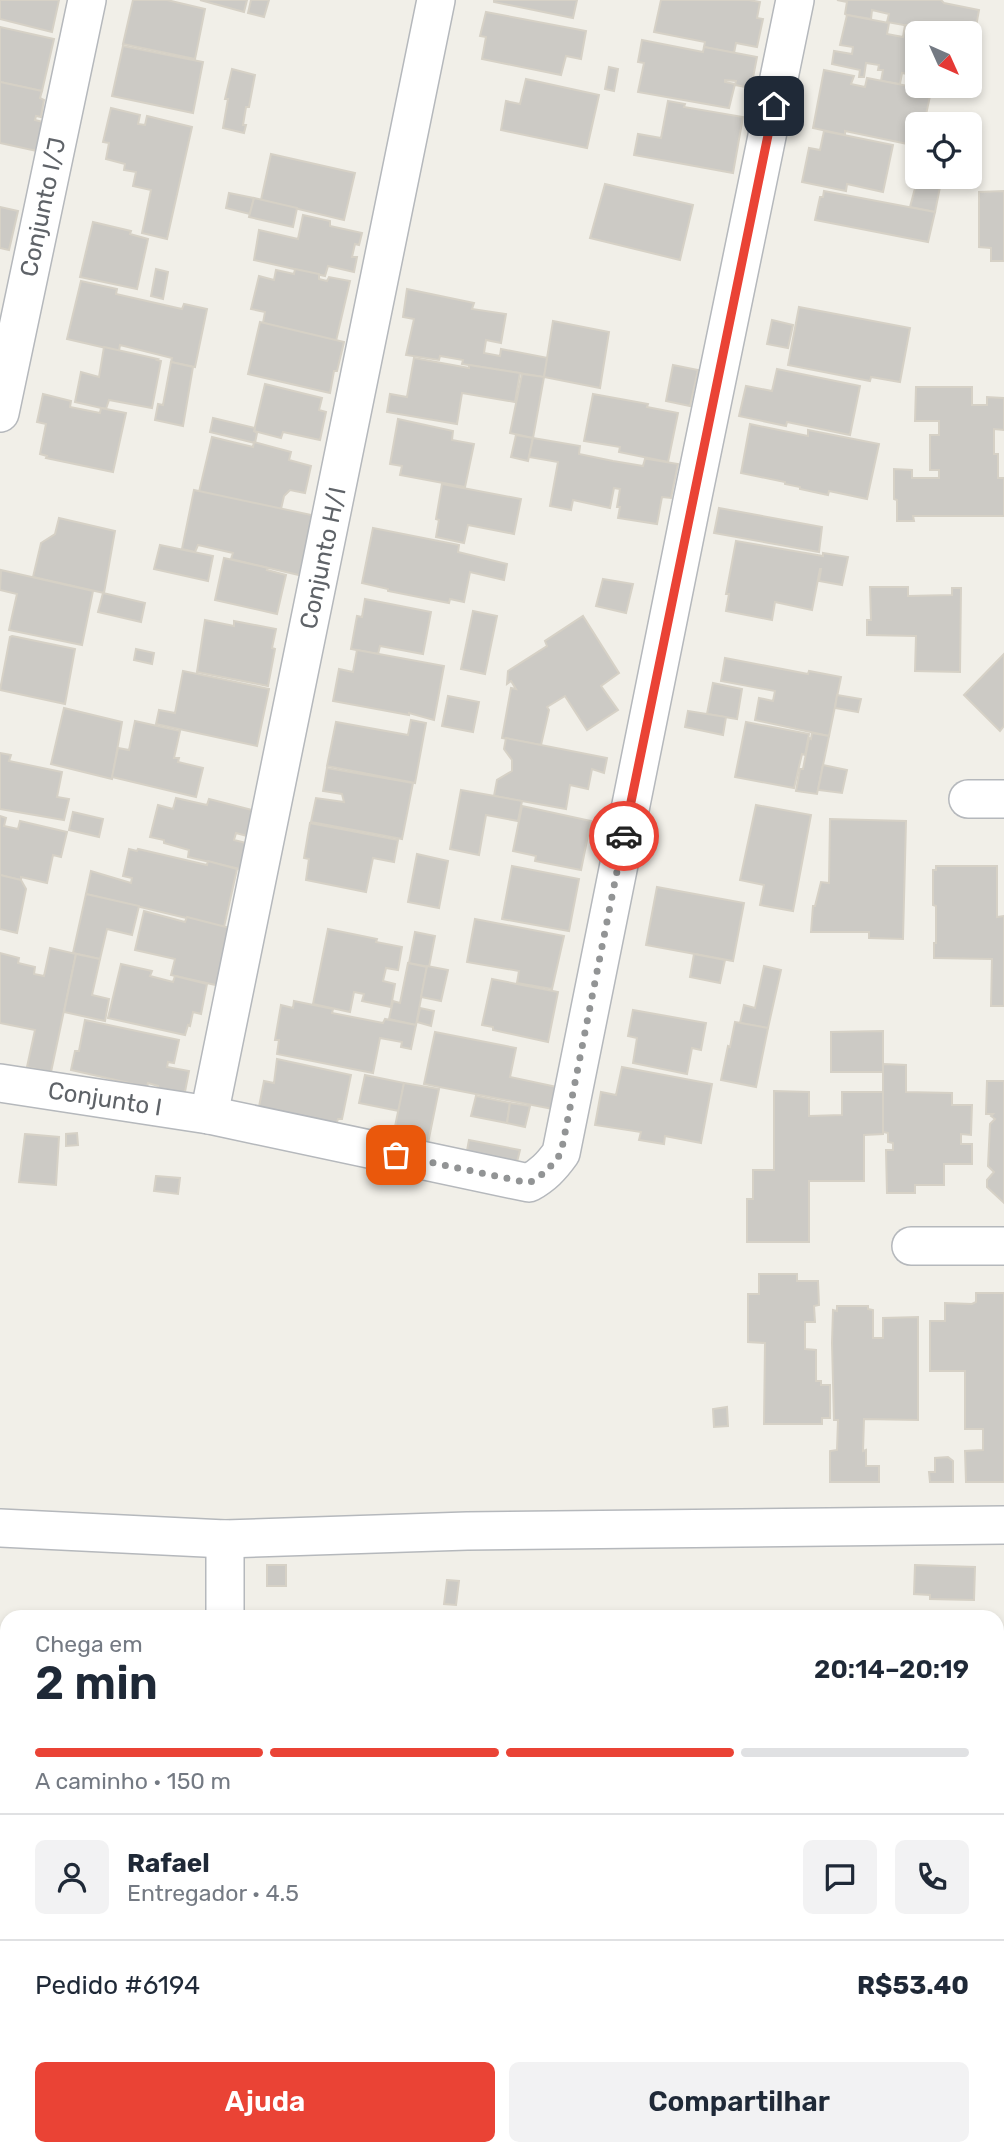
<!DOCTYPE html>
<html lang="pt">
<head>
<meta charset="utf-8">
<style>
  :root { --surface:#fff; --page:#f2f2f3; --text:#1f2937; --muted:#747a83; --line:#e0e1e3; --accent:#ea4335 }
  body { margin:0; font-family:Rubik,sans-serif; background:var(--page); color:var(--text); height:100vh; display:flex; flex-direction:column; font-size:26px; white-space:nowrap }
  * { box-sizing:border-box; margin:0 }
  p { font-size:23px; color:var(--muted) }
  .icon { flex:none; width:38px; height:38px; fill:none; stroke:currentColor; stroke-width:2; stroke-linecap:round; stroke-linejoin:round }
  .map { position:relative; flex:1; overflow:hidden }
  .drawer { position:absolute; left:0px; top:1610px; width:1004px; height:546px; display:flex; flex-direction:column; background:var(--surface); border-radius:21px 21px 0 0; box-shadow:0 4px 10px #0003 }
  .drawer>* { flex:none }
  .needle { width:46px; rotate:135deg }
  .fabs { position:absolute; left:905px; top:21px; display:grid; gap:14px }
  .fabs a { display:grid; place-items:center; width:77px; height:77px; border-radius:10px; background:var(--surface); box-shadow:0 4px 10px #0003; font-size:35px }
  .pin { position:absolute; display:grid; place-items:center; width:60px; height:60px; color:#fff; margin:-30px; border-radius:14px; box-shadow:0 4px 10px #0006 }
  .courier { position:absolute; display:grid; place-items:center; width:70px; height:70px; margin:-35px; border:5px solid #ea4335; border-radius:50%; background:#fff; color:#222; box-shadow:0 2px 9px #0007 }
  .overview em { font-style:normal; font-weight:600 }
  .overview div { display:flex; flex-direction:column-reverse }
  .overview { display:flex; align-items:center; justify-content:space-between; height:119px; padding:0 35px }
  h1 { font-size:46px; font-weight:600; line-height:52px }
  .bar { display:grid; grid-template-columns:repeat(4,1fr); gap:10px 7px; align-content:center; height:84px; padding:0 35px }
  .bar i { height:9px; border-radius:5px; background:var(--line) }
  .bar .on { background:var(--accent) }
  .bar p { grid-column:span 4 }
  .line { display:flex; align-items:center; gap:18px; padding:0 35px; border-top:2px solid var(--line) }
  .line div { flex:1 }
  .round { display:grid; place-items:center; flex:none; width:74px; height:74px; border-radius:10px; background:var(--page) }
  .cta { display:flex; gap:14px; margin-top:auto; padding:14px 35px }
  .cta a { flex:1; height:80px; border-radius:10px; background:var(--accent); color:#fff; font-size:28px; font-weight:600; line-height:80px; text-align:center }
  .cta a+a { background:var(--page); color:var(--text) }
  .map>svg:first-child { display:block }
  .building { fill:#cccac5; stroke:#d6d1c6; stroke-width:2 }
  .lines { fill:none; stroke-linecap:round; stroke-linejoin:round }
  .minor-casing { stroke:#b5b8bc; stroke-width:40 }
  .minor { stroke:#fff; stroke-width:37 }
  .done { stroke:#929495; stroke-width:7; stroke-dasharray:0 12.6 }
  .route { stroke:#ea4335; stroke-width:9 }
  .labels { text-anchor:middle; dominant-baseline:central; stroke-width:6; stroke-linejoin:round; paint-order:stroke }
  .street-label { font-size:24px; fill:#5f6368; stroke:#fff }
</style>
</head>
<body>
<div class="map">
<svg width="1004" height="2156" viewBox="0 0 1004 2156">
  <rect width="100%" height="100%" fill="#f1efe8"/>
  <g class="building">
    <path d="M0,0H59L52,32L0,19Z"/>
    <path d="M133,0H167L205,9L195,59L123,44Z"/>
    <path d="M200,0H247L244,12Z"/>
    <path d="M251,0H269L264,17L248,13Z"/>
    <path d="M494,0H577L573,18L494,2Z"/>
    <path d="M661,0H749L760,2L757,18L763,19L757,47L736,43L734,53L704,47L705,42L654,32Z"/>
    <path d="M837,0H941L944,3L979,10L974,38L970,37V33H948L887,22L889,14L872,10L871,19L847,15L845,14L847,2Z"/>
    <path d="M486,12L586,31L581,59L566,56L561,75L482,59L486,37L480,36Z"/>
    <path d="M847,15L889,23L887,34L903,37L905,25L944,32L917,33V76L902,73L900,84L881,81L883,70H878L879,65L866,63L864,77H859L860,70L832,64L834,51L852,54L853,47L840,45Z"/>
    <path d="M0,27L54,39L42,91L0,82Z"/>
    <path d="M642,40L703,52L704,47L757,57L751,88L735,85L736,81L725,80V82L735,84L729,108L638,92L644,63L638,62Z"/>
    <path d="M123,46L203,62L193,113L112,96Z"/>
    <path d="M609,67L618,69L614,91L605,89Z"/>
    <path d="M232,69L255,75L249,107H246L243,125H246L244,133L223,128L228,99H225Z"/>
    <path d="M824,70L854,76L851,84L865,87L867,78L908,86L907,92L930,96L924,124H917V146L845,131V135L813,128Z"/>
    <path d="M526,79L599,95L587,148L501,130L506,101L520,104Z"/>
    <path d="M0,82L42,91L40,98L44,100L41,117L36,116L35,120L43,122L37,151L0,143Z"/>
    <path d="M668,101L685,104L684,107L743,117L733,173L634,155L638,134L661,138Z"/>
    <path d="M111,108L140,115L138,124L145,125L147,116L192,127L167,239L142,233L151,190L133,186L136,172L124,170L125,164L106,159L109,143L103,142Z"/>
    <path d="M824,131L893,145L883,192L847,184L846,191L802,182L809,148L820,150Z"/>
    <path d="M271,154L355,173L344,220L261,200Z"/>
    <path d="M918,177H942L935,212L910,207Z"/>
    <path d="M605,184L693,205L680,260L590,238Z"/>
    <path d="M824,191L935,212L928,242L815,220L820,197H823Z"/>
    <path d="M1004,191V261H991V248L979,247V192Z"/>
    <path d="M229,193L254,198L250,214L226,208Z"/>
    <path d="M254,198L297,208L293,227L249,217Z"/>
    <path d="M0,207L18,211L9,250L0,248Z"/>
    <path d="M303,215L330,221V226L362,233L359,245L355,244L352,257H357L354,272L328,266L325,276L254,260L259,230L298,239Z"/>
    <path d="M93,222L131,231L130,234L148,239L137,289L80,277Z"/>
    <path d="M156,269L168,272L163,299L151,296Z"/>
    <path d="M295,269L319,274V279L327,281L329,277L350,281L336,341L263,323L265,312L251,309L259,276L274,280L276,270L294,274Z"/>
    <path d="M81,281L117,289L116,294L182,309L184,304L207,309L195,367L171,362L172,358L120,345L119,351L67,339Z"/>
    <path d="M407,289L474,303L472,309L506,314L501,343L486,340L484,353L500,356L501,349L548,358L544,377L462,364L463,360L440,356L439,360L406,355L414,319L403,317Z"/>
    <path d="M799,307L910,328L900,382L871,377L870,381L788,365Z"/>
    <path d="M772,320L793,325L788,348L767,344Z"/>
    <path d="M553,321L609,332L600,388L544,377Z"/>
    <path d="M260,322L344,342L337,371H334L330,393L248,374Z"/>
    <path d="M104,347L158,359L157,360L161,361L152,408L109,400L106,409L75,402L81,372L99,377Z"/>
    <path d="M414,358L469,368V365L520,373L515,402L462,393L457,424L387,412L390,394L407,397Z"/>
    <path d="M171,362L193,367L183,426L155,420L158,404L163,405Z"/>
    <path d="M673,365L698,370L690,406L666,401Z"/>
    <path d="M777,369L860,386L850,435L787,422L786,426L739,416L746,386L772,391Z"/>
    <path d="M522,374L544,377L533,438L510,433Z"/>
    <path d="M265,384L322,398L319,410L326,412L320,440L283,432L281,438L254,431Z"/>
    <path d="M916,387H972V405H987V397L1004,398V430L994,429V454H998V478H1004V516H913L914,521H897V500L894,499V469L912,470V478H939V470H930V435H939V421H915Z"/>
    <path d="M43,394L71,401L70,407L100,413L101,408L126,413L113,472L46,458L47,456L40,454L46,424L37,422Z"/>
    <path d="M593,394L648,404L647,407L678,413L668,462L619,452L620,447L584,441Z"/>
    <path d="M213,418L255,428L254,431L257,433L255,443L210,432Z"/>
    <path d="M398,419L453,431L452,440L474,444L465,487L400,475L402,466L390,464Z"/>
    <path d="M750,424L808,436V430L879,444L867,499L829,491L828,495L800,489V487L785,484V482L741,473Z"/>
    <path d="M516,435L533,438L528,461L511,457Z"/>
    <path d="M212,437L253,447L254,442L291,452L289,460L311,466L305,493L290,490L284,496L281,509L199,492Z"/>
    <path d="M533,438L580,446L579,454L613,461L643,466L645,459H648L678,464L671,498L662,497L657,524L618,518L620,507H617L620,489L614,488L610,508L573,500L571,510L550,506L558,462L529,457Z"/>
    <path d="M442,484L521,499L514,534L468,525L464,543L436,537L439,520L436,519Z"/>
    <path d="M194,490L316,516L303,576L231,559L233,553L198,545L195,552L182,549Z"/>
    <path d="M719,508L822,527L819,552L714,533Z"/>
    <path d="M59,518L115,531L104,593L33,577L41,543L55,534Z"/>
    <path d="M373,528L459,545L458,552L507,564L504,580L470,572L464,602L450,599L449,603L388,591V589L362,583Z"/>
    <path d="M736,541L823,556V553L848,557L842,585L819,581L821,569H820L812,610L775,602L772,620L726,611L729,594H726Z"/>
    <path d="M160,545L213,556L208,581L154,569Z"/>
    <path d="M224,558L268,568L267,570L286,575L277,614L215,600Z"/>
    <path d="M1,570L93,591L82,645L9,630L17,594L0,590Z"/>
    <path d="M603,579L633,584L626,613L596,606Z"/>
    <path d="M870,587H908V596L952,595V588H961L960,672L915,671L916,636L867,635V620H871Z"/>
    <path d="M103,593L145,603L141,622L98,612Z"/>
    <path d="M365,599L431,612L423,654L380,646L378,654L351,649L357,616L362,617Z"/>
    <path d="M473,611L497,616L485,674L461,669Z"/>
    <path d="M583,616L619,673L601,686L618,710L587,730L565,696L547,707L549,710L541,745L502,738L511,688L516,689L511,681L507,684L508,671L547,646L545,641Z"/>
    <path d="M205,620L234,626V621L276,629L272,648L275,649L268,686L197,672Z"/>
    <path d="M12,636L75,649L65,704L0,690L10,637Z"/>
    <path d="M136,649L154,653L152,664L134,660Z"/>
    <path d="M357,650L444,666L434,720L409,713V715L333,701L339,669L353,672Z"/>
    <path d="M1004,654V726L1000,731L964,695Z"/>
    <path d="M725,658L808,674L809,671L841,677L829,736L755,720L759,698L773,701L775,691L721,681Z"/>
    <path d="M183,671L269,689L257,746L156,724L159,710L175,713Z"/>
    <path d="M713,683L742,689L737,719L707,714Z"/>
    <path d="M837,695L861,699L858,712L835,708Z"/>
    <path d="M448,696L479,702L473,732L442,726Z"/>
    <path d="M64,708L122,722L112,779L51,764Z"/>
    <path d="M688,711L726,717L723,735L685,727Z"/>
    <path d="M411,720L426,723L415,783L327,766L336,722L408,735Z"/>
    <path d="M135,721L180,731L174,758H179L178,762L203,768L196,797L112,777L118,748L129,750Z"/>
    <path d="M746,722L809,734L805,755L802,754L794,788L735,777Z"/>
    <path d="M812,733L829,736L817,794L796,791L800,769H803L809,738L811,739Z"/>
    <path d="M506,738L607,758L604,773L592,769L588,789L570,785L566,809L494,796L497,780L512,771V760L504,749Z"/>
    <path d="M0,753L11,755L9,761L62,772L57,797L69,799L64,820L0,809Z"/>
    <path d="M823,765L847,770L842,793L818,790Z"/>
    <path d="M327,768L413,783L402,839L311,822L316,798L344,802L342,794L323,791Z"/>
    <path d="M461,790L522,801L518,821L486,815L479,855L450,849Z"/>
    <path d="M176,798L207,805L209,799L252,810L247,836L236,833L234,840L246,843L240,869L188,857L189,850L164,843V840L150,837L158,805L173,809Z"/>
    <path d="M756,805L811,815L793,911L760,905L764,885L740,880Z"/>
    <path d="M522,806L591,821L581,870L535,861L536,856L513,851Z"/>
    <path d="M73,812L103,819L99,837L69,830Z"/>
    <path d="M0,816L6,818L4,826L18,829L20,821L67,832L61,857L53,855L47,883L21,877V880L0,875Z"/>
    <path d="M830,819L906,821L903,939L869,938V932H811L813,906H815L821,882L829,883Z"/>
    <path d="M310,823L398,840L394,862L373,858L366,892L306,880L309,859L304,858Z"/>
    <path d="M129,849L137,851L138,849L207,865L208,861L237,869L224,927L86,894L91,871L131,883L132,878L123,876Z"/>
    <path d="M417,854L448,861L439,908L408,902Z"/>
    <path d="M512,866L579,879L569,931L502,919Z"/>
    <path d="M936,866H997V917L1004,916V1006H991L992,959L934,958V943H936V906L933,905V870H936Z"/>
    <path d="M0,875L21,880L26,889L17,933L0,929Z"/>
    <path d="M657,887L744,903L733,961L646,945Z"/>
    <path d="M86,894L139,906L132,935L107,929L100,959L73,953Z"/>
    <path d="M144,911L185,922L187,917L230,928L220,986L171,975L175,959L135,950Z"/>
    <path d="M475,919L564,936L552,989L517,983L519,971L467,962Z"/>
    <path d="M328,929L377,939L376,942L402,947L398,970L386,968L383,981L395,984L391,1007L362,1001L364,994L354,992L350,1012L313,1004Z"/>
    <path d="M415,932L435,936L429,967L409,963Z"/>
    <path d="M50,948L76,954L51,1072L27,1067L35,1030L0,1023V953L19,958L18,963L35,967L34,974L44,976Z"/>
    <path d="M76,954L100,959L92,995L109,999L105,1021L64,1012Z"/>
    <path d="M694,954L725,960L720,983L690,977Z"/>
    <path d="M408,963L427,967L416,1025L389,1019L393,1001L400,1003Z"/>
    <path d="M121,964L152,971L150,976L173,982L175,976L207,984L201,1014L193,1012L190,1026L188,1025L185,1035L108,1018Z"/>
    <path d="M427,966L448,970L441,1001L421,997Z"/>
    <path d="M764,966L781,970L768,1028L740,1023L744,1005L755,1008Z"/>
    <path d="M492,979L558,992L548,1042L493,1030V1027L482,1025Z"/>
    <path d="M294,1001L333,1009L332,1013L383,1023L385,1019L416,1025L411,1049L401,1047L402,1042L380,1038L373,1073L277,1054L279,1040H275L281,1005L293,1008Z"/>
    <path d="M420,1008L434,1011L431,1026L417,1022Z"/>
    <path d="M633,1010L706,1023L701,1050L692,1048L687,1074L633,1063L637,1038L628,1036Z"/>
    <path d="M85,1020L179,1040L174,1063L168,1062L167,1067L189,1071L184,1097L156,1095L158,1086L148,1083L147,1087L71,1070L75,1051H79Z"/>
    <path d="M735,1022L768,1028L756,1087L721,1080L728,1046L730,1047Z"/>
    <path d="M883,1031V1072H831V1032Z"/>
    <path d="M435,1032L516,1048L510,1077L557,1087L553,1109L424,1084Z"/>
    <path d="M277,1059L351,1075L342,1119H338L336,1125L258,1112L264,1081L274,1083Z"/>
    <path d="M883,1064L906,1065V1092L952,1093V1105H972L971,1135L961,1134V1144H972V1164H944V1185H915V1193H887L886,1150H893V1143L888,1142V1133L883,1132Z"/>
    <path d="M622,1067L712,1084L701,1143L665,1136L664,1144L639,1140L641,1132L595,1125L601,1092L616,1095Z"/>
    <path d="M365,1075L404,1083L399,1111L359,1103Z"/>
    <path d="M987,1081H1004V1203L987,1187V1180L994,1172L988,1166L990,1124L995,1119L991,1116L993,1114H986Z"/>
    <path d="M404,1083L439,1089L427,1148L392,1141Z"/>
    <path d="M774,1091L809,1092V1116L842,1115V1092H883V1134L864,1135V1181H809V1242H747V1199H753V1170H774Z"/>
    <path d="M476,1096L510,1103L507,1123L471,1116Z"/>
    <path d="M510,1103L530,1106L525,1127L507,1123Z"/>
    <path d="M77,1133L78,1145L66,1146V1134Z"/>
    <path d="M25,1134L59,1137L56,1185L19,1182Z"/>
    <path d="M469,1140L520,1150L516,1166L466,1156Z"/>
    <path d="M156,1176L180,1178L178,1194L154,1191Z"/>
    <path d="M759,1274H797V1281H818L819,1305L814,1306L815,1322H805V1349L816,1350V1381H821V1385H830V1418H822V1424H764L765,1343L748,1342V1294H759Z"/>
    <path d="M976,1293H1004V1482H966L965,1451L983,1450V1429H965V1371H930V1321H945V1303L972,1304L976,1302Z"/>
    <path d="M837,1306H868V1309L873,1310V1338H883V1318L918,1317V1420L864,1419L863,1451L866,1450V1466H879V1482H830V1451L837,1450L838,1420H834L832,1343L833,1310L837,1311Z"/>
    <path d="M727,1407L728,1426L714,1427L713,1409Z"/>
    <path d="M948,1457L953,1461V1482H930L929,1472H935V1458Z"/>
    <rect x="267" y="1565" width="19" height="21"/>
    <path d="M915,1565L975,1567L974,1600L930,1599V1595L914,1594Z"/>
    <path d="M447,1580L459,1581L456,1605L444,1604Z"/>
    <path d="M1004,2088V2111L998,2112V2089Z"/>
    <rect x="283" y="2149" width="35" height="7"/>
    <path d="M410,2149H441V2156H411Z"/>
  </g>
  <g class="lines">
    <g class="minor-casing">
      <g id="minor">
        <path d="M0,413L87,0"/>
        <path d="M968,799H1004"/>
        <path d="M0,1083L209,1115L529,1183C543,1175 551,1167 561,1153L692,501L795,0"/>
        <path d="M209,1115L436,0"/>
        <path d="M911,1246H1004"/>
        <path d="M0,1528L225,1539L467,1531L1004,1525"/>
        <path d="M225,1617V1539"/>
        <path d="M225,2156V2149"/>
      </g>
    </g>
    <use href="#minor" class="minor"/>
  </g>
  <g class="lines">
    <path class="done" d="M396,1155L529,1183C543,1175 551,1167 561,1153L624,836"/>
    <path class="route" d="M624,836L774,106"/>
  </g>
  <g class="labels">
    <g class="street-label">
      <text transform="translate(43 207) rotate(-78)">Conjunto I/J</text>
      <text transform="translate(323 558) rotate(-78)">Conjunto H/I</text>
      <text transform="translate(105 1099) rotate(9)">Conjunto I</text>
    </g>
  </g>
</svg>
<div class="fabs">
<a><svg class="needle" viewBox="-14 -14 28 28"><path d="M0-13l5 13h-10z" fill="#e53935"/><path d="M0 13l5-13h-10z" fill="#747a83"/></svg></a>
<a><svg class="icon" aria-label="locate" viewBox="0 0 24 24"><circle cx="12" cy="12" r="6"/><path d="M12 2v4M12 18v4M2 12h4M18 12h4"/></svg></a>
</div>
<div class="pin" style="left:396px;top:1155px;background:#ea580c"><svg class="icon" aria-label="bag" viewBox="0 0 24 24"><path d="M5 8h14l-1 12H6zM9 8a3 3 0 0 1 6 0"/></svg></div>
<div class="pin" style="left:774px;top:106px;background:#1f2937"><svg class="icon" aria-label="home" viewBox="0 0 24 24"><path d="M3 11l9-7 9 7M6 9v11h12V9"/></svg></div>
<div class="courier" style="left:624px;top:836px"><svg class="icon" aria-label="car" viewBox="0 0 24 24"><path d="M5 17H2v-5l4-1 3-4h7l3 4 3 1v5h-3M9 17h6M6 11h13"/><circle cx="7" cy="17" r="2"/><circle cx="17" cy="17" r="2"/></svg></div>
<section class="drawer">
<div class="overview"><div><h1>2 min</h1><p>Chega em</p></div><em>20:14–20:19</em></div>
<div class="bar"><i class="on"></i><i class="on"></i><i class="on"></i><i></i><p>A caminho · 150 m</p></div>
<div class="line" style="height:126px"><a class="round"><svg class="icon" aria-label="person" viewBox="0 0 24 24"><circle cx="12" cy="8" r="4"/><path d="M4 21q1-7 8-7t8 7"/></svg></a><div><b>Rafael</b><p>Entregador · 4.5</p></div><a class="round"><svg class="icon" aria-label="chat" viewBox="0 0 24 24"><path d="M4 5h16v11H9l-5 4z"/></svg></a><a class="round"><svg class="icon" aria-label="phone" viewBox="0 0 24 24"><path d="M5 4h4l2 5-3 2q2 4 5 5l2-3 5 2v4C11 20 4 13 5 4z"/></svg></a></div>
<div class="line" style="height:91px"><div>Pedido #6194</div><b>R$53.40</b></div>
<div class="cta"><a>Ajuda</a><a>Compartilhar</a></div>
</section>
</div>
</body>
</html>
